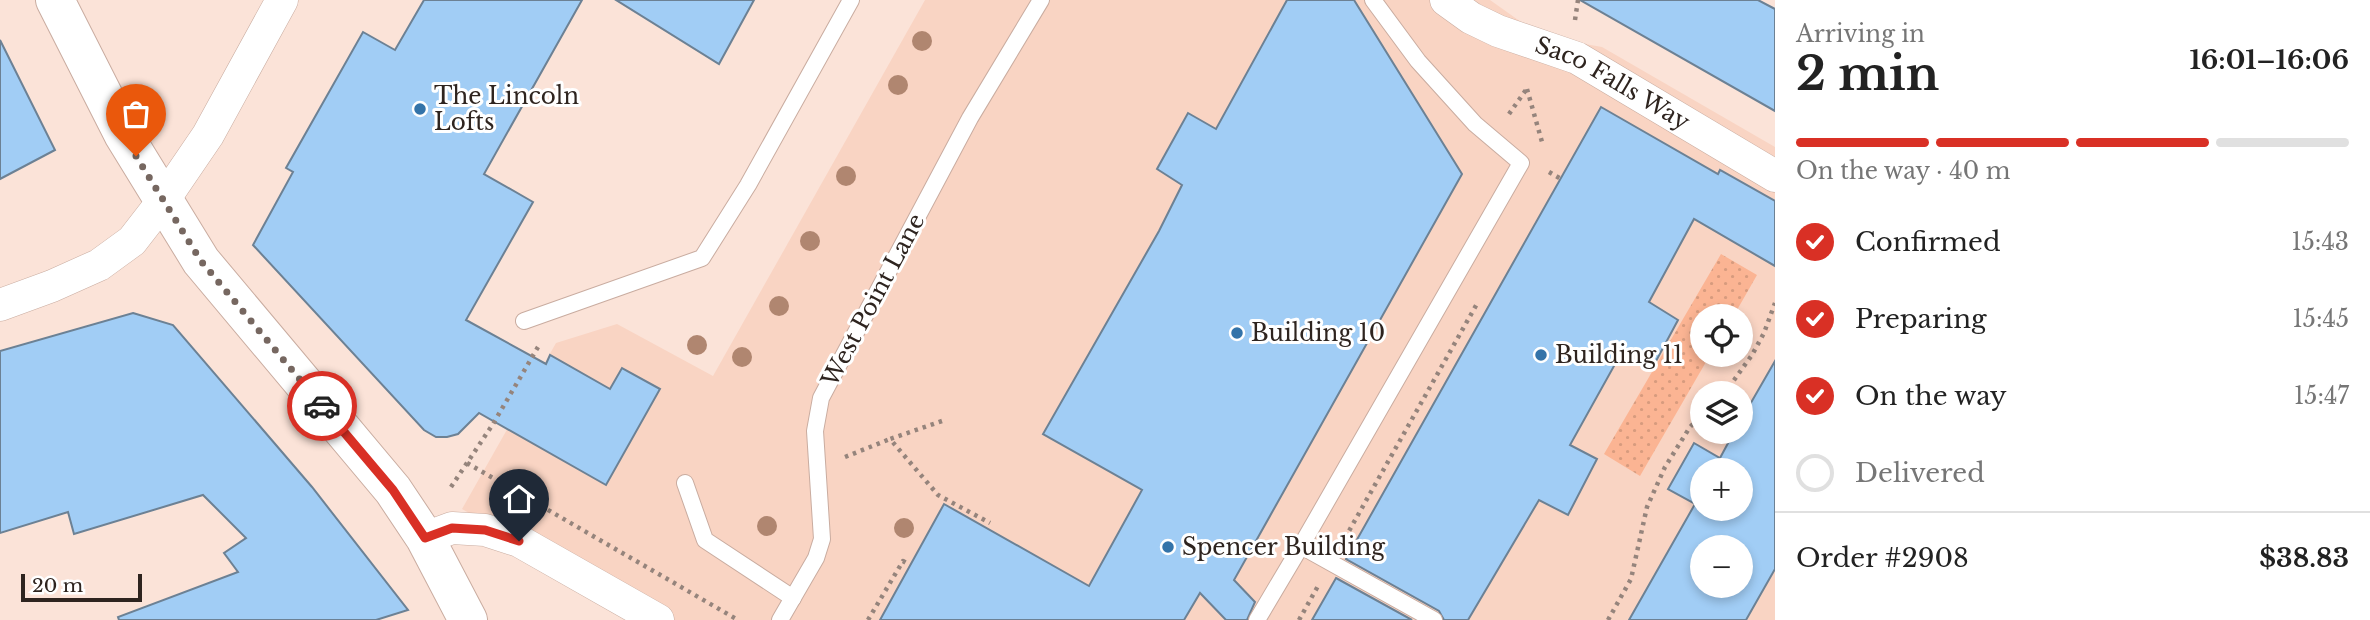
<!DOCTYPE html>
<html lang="en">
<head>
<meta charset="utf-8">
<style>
  :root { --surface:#fff; --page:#f6f6f6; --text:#222; --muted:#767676; --line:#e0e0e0; --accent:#d93025 }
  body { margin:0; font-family:"Libre Baskerville",serif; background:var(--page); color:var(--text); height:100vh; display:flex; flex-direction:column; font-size:26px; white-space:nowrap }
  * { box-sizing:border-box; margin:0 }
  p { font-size:23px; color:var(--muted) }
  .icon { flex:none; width:38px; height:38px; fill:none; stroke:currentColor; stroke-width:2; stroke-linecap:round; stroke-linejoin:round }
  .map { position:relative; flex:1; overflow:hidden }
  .sheet { display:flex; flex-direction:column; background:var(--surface); width:595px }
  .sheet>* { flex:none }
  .fabs { position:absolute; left:1690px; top:304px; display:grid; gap:14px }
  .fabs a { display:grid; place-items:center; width:63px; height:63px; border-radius:50%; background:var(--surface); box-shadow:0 4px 10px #0003; font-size:35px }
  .scale { position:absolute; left:21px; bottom:18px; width:121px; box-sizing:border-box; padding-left:7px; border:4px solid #2e241f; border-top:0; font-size:19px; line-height:24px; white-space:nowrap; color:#2e241f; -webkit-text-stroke:5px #fff; paint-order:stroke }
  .pin { position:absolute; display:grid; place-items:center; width:60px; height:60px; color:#fff; margin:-72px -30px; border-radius:50% 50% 50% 0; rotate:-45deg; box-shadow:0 0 7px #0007 }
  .pin .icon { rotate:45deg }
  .courier { position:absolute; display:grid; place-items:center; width:70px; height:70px; margin:-35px; border:5px solid #d93025; border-radius:50%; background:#fff; color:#222; box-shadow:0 2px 9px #0007 }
  .head em { font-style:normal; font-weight:700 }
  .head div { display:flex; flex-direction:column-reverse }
  .head { display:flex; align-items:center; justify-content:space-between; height:119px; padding:0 21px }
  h1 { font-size:46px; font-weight:700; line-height:52px }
  .bar { display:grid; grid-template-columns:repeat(4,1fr); gap:10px 7px; align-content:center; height:84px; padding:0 21px }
  .bar i { height:9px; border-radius:5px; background:var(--line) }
  .bar .active { background:var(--accent) }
  .bar p { grid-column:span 4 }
  .line { display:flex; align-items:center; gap:18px; padding:0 21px; border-top:2px solid var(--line) }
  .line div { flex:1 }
  ol { padding:0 21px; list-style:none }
  li { display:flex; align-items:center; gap:21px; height:77px }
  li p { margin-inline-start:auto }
  li .icon { padding:7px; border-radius:50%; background:var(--accent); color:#fff; stroke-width:4 }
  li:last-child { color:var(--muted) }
  li i { width:38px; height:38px; border:4px solid var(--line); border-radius:50% }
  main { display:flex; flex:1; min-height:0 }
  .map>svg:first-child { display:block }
  .built { fill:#f9d4c3; fill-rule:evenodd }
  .park { fill:url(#park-dots) }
  .building { fill:#a1cdf5; stroke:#6c8194; stroke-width:2; fill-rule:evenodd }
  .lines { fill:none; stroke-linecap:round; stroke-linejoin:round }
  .service-casing { stroke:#c9aca0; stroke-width:18 }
  .minor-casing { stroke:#c9aca0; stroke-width:33 }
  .primary-casing { stroke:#c9aca0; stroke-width:40 }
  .path { stroke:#95847c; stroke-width:4.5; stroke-dasharray:3.5 5; stroke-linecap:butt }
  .service { stroke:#fff; stroke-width:16 }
  .minor { stroke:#fff; stroke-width:32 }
  .primary { stroke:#fff; stroke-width:38 }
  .tree { fill:#b08670 }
  .done { stroke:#766760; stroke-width:7; stroke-dasharray:0 12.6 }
  .route { stroke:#d93025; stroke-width:9 }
  .poi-dot { fill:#3373a9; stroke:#fff; stroke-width:2.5 }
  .labels { text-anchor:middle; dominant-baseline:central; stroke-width:6; stroke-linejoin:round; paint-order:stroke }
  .street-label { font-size:23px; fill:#2e241f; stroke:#fff }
  .poi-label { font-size:23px; fill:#2e241f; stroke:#fff; text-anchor:start }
</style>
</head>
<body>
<main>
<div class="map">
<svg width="1775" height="620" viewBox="0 0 1775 620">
  <defs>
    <pattern id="park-dots" width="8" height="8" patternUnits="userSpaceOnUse" patternTransform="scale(1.75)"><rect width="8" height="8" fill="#fbb493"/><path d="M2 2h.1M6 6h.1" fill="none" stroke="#d79b7e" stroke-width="1.8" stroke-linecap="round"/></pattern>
  </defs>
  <rect width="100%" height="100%" fill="#fbe3d8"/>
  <path class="built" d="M925,0H1490L1531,29L1562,40L1602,47L1775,147V620H658L462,509L556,343L617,324L713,376ZM1703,317H1741V355H1703ZM1703,394H1741V432H1703ZM1703,471H1741V509H1703ZM1703,548H1741V586H1703Z"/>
  <path class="park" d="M1721,254L1757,275L1733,317H1703V355H1710L1640,476L1604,454Z"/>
  <g class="building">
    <path d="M424,0H582L484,174L533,202L466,320L546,364L550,355L610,389L622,368L660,389L606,485L479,413L458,434L447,437H436L424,430L253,245L293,172L286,168L363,32L395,50Z"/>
    <path d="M616,0H754L719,64Z"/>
    <path d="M1287,0H1354L1462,174L1234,580L1255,602L1247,620H1226L1200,593L1184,620H880L944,504L1089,586L1142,490L1043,434L1159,231L1182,185L1157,169L1188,113L1216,129Z"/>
    <path d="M1580,0H1758L1775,9V111Z"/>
    <path d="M0,40L55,150L0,179Z"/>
    <path d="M1601,107L1718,174L1720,170L1775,201V266L1694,219L1649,302L1678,320L1655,363L1624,348L1570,445L1597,459L1568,515L1539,500L1468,620H1444L1439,611L1346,559Z"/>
    <path d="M133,313L173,325L312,487L408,610L376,620H119L118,617L238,572L224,553L246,538L203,495L74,534L68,512L0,533V351Z"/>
    <path d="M1775,361V569L1746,620H1629L1695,504L1668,489L1694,443L1720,458L1734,432H1741V420ZM1703,471H1741V509H1703ZM1703,548H1741V586H1703Z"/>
    <path d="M1336,578L1412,620H1312Z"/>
  </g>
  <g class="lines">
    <g class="service-casing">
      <g id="service">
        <path d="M524,321L702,258L748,185L851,0"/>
        <path d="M685,483L705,540L793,598"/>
        <path d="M1301,546L1521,163L1475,124L1418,61L1373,0"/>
        <path d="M780,620L816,558L822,539L815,431L821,398L970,118L1041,0"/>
        <path d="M1257,620L1301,546L1434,620"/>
      </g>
    </g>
    <g class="minor-casing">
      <g id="minor">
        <path id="s1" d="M1446,0L1471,18L1498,31L1577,58L1775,176"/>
        <path d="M0,305L52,286L99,265L132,241L163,201L208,135L282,0"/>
        <path d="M425,538L452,528L485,530L519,541L658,620"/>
      </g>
    </g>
    <g class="primary-casing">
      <path id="primary" d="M55,0L123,134L201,261L393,490L425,538L468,620"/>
    </g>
    <g class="path">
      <path d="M1575,20L1578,0"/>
      <path d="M1527,89L1542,142"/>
      <path d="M1509,114L1528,87"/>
      <path d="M1549,172L1561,179"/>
      <path d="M1724,394L1752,355L1764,333L1775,303"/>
      <path d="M942,421L890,439L938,495L990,523"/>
      <path d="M845,457L890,439"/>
      <path d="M467,463L738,620"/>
      <path d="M451,487L493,424L538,347"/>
      <path d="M1345,538L1478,302"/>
      <path d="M868,620L903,561L910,565"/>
      <path d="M1299,620L1318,586"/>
      <path d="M1608,620L1631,579L1647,507L1665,467L1690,427L1703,414"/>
    </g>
    <use href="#service" class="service"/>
    <use href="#minor" class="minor"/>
    <use href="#primary" class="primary"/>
  </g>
  <g class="tree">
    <circle cx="922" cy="41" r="10"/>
    <circle cx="898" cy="85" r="10"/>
    <circle cx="846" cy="176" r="10"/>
    <circle cx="810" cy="241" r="10"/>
    <circle cx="779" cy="306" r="10"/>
    <circle cx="697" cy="345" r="10"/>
    <circle cx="742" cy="357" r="10"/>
    <circle cx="767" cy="526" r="10"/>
    <circle cx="904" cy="528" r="10"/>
  </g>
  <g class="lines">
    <path class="done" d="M136,156L201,261L322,406"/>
    <path class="route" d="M322,406L393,490L425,538L452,528L485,530L519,541"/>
  </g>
  <g class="poi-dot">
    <circle cx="420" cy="109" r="7"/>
    <circle cx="1237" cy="333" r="7"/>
    <circle cx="1541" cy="355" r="7"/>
    <circle cx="1168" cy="547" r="7"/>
  </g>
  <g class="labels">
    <g class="street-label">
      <text stroke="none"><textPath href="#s1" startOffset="187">Saco Falls Way</textPath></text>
      <text transform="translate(873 300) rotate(-62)">West Point Lane</text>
    </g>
    <g class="poi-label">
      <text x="434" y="96">The Lincoln<tspan x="434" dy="26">Lofts</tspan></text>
      <text x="1251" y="333">Building 10</text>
      <text x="1555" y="355">Building 11</text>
      <text x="1182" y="547">Spencer Building</text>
    </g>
  </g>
</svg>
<div class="fabs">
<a><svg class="icon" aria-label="locate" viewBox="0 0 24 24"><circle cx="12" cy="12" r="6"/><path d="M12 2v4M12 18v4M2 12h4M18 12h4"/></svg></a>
<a><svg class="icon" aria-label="layers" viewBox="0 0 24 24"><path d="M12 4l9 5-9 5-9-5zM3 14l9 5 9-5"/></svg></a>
<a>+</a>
<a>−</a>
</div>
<div class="scale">20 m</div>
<div class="pin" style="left:136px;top:156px;background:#ea580c"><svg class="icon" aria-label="bag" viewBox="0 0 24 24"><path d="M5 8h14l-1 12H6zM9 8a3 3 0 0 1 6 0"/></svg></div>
<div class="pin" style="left:519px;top:541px;background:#1f2937"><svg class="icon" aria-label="home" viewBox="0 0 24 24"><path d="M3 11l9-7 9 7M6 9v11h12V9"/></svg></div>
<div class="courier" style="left:322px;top:406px"><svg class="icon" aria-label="car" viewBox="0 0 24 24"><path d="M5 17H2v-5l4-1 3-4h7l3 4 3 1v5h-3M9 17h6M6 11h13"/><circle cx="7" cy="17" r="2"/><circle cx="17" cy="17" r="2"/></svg></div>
</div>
<section class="sheet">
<div class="head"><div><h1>2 min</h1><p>Arriving in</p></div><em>16:01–16:06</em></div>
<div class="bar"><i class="active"></i><i class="active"></i><i class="active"></i><i></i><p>On the way · 40 m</p></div>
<ol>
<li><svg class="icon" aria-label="check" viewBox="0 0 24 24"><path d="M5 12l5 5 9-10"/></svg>Confirmed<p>15:43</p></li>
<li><svg class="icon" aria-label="check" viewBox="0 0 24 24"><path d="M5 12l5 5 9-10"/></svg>Preparing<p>15:45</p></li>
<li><svg class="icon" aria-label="check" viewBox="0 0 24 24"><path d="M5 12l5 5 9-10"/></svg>On the way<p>15:47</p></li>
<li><i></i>Delivered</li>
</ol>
<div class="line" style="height:91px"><div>Order #2908</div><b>$38.83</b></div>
</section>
</main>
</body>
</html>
